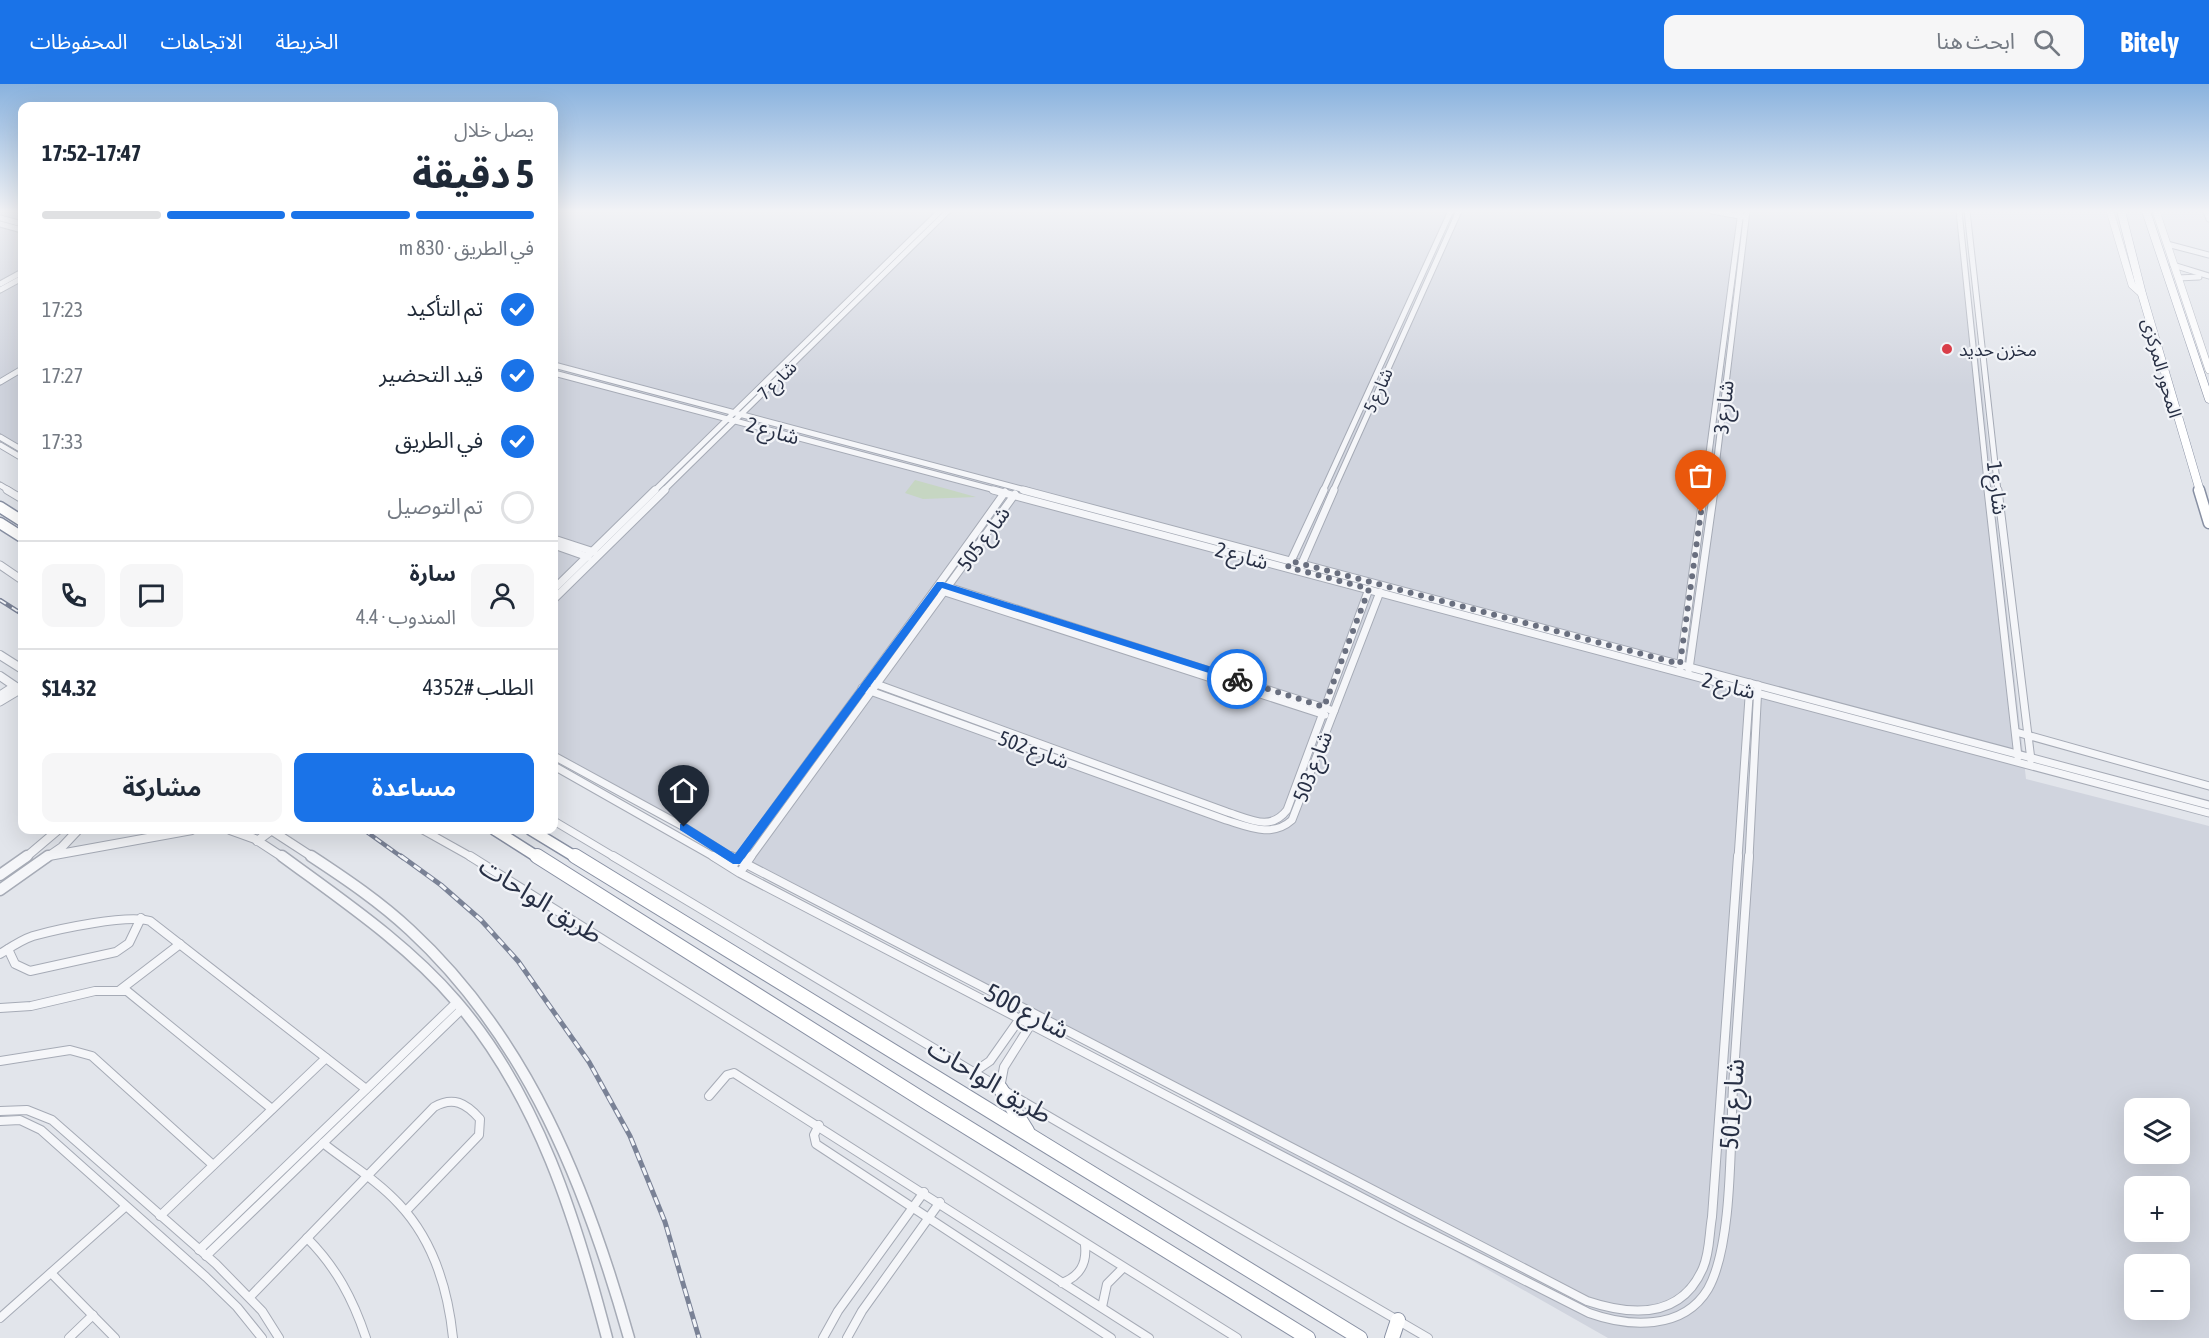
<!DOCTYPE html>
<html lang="ar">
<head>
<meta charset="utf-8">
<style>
  :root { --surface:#fff; --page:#f6f6f7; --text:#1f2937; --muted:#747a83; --line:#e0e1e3; --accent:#1a73e8 }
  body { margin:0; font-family:"Asap Condensed","Noto Sans Arabic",sans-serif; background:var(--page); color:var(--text); direction:rtl; height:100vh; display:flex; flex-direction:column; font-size:22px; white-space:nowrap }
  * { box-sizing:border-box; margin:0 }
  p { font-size:20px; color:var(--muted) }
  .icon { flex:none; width:33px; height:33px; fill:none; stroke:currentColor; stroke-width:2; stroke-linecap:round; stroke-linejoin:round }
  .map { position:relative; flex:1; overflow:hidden; direction:ltr }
  .drawer { position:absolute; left:18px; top:18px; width:540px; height:732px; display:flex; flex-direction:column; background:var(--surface); border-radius:12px; box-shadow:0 6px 24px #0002; direction:rtl }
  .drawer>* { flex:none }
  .buttons { position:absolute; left:2124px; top:1014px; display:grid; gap:12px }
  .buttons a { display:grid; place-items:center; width:66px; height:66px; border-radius:12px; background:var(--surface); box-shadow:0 6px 24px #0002; font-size:30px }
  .pin { position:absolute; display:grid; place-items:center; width:51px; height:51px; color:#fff; margin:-62px -26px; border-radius:50% 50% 50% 0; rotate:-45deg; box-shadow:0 0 6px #0007 }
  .pin .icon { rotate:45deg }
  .courier { position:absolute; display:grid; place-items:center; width:60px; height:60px; margin:-30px; border:4px solid #1a73e8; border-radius:50%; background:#fff; color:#222; box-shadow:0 2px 8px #0007 }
  .summary em { font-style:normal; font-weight:700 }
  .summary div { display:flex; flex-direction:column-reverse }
  .summary { display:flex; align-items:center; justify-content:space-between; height:102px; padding:0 24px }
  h1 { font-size:39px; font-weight:700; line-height:45px }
  .bar { display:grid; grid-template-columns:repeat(4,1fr); gap:9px 6px; align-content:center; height:72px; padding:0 24px }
  .bar i { height:8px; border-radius:4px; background:var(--line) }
  .bar .current { background:var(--accent) }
  .bar p { grid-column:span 4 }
  .line { display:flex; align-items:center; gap:15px; padding:0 24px; border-top:2px solid var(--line) }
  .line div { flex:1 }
  .round { display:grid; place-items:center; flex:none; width:63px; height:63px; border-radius:12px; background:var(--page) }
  ol { padding:0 24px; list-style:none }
  li { display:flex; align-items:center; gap:18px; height:66px }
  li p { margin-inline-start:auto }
  li .icon { padding:6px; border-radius:50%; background:var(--accent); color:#fff; stroke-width:4 }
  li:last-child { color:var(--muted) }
  li i { width:33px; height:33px; border:3px solid var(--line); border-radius:50% }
  .cta { display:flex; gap:12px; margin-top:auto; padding:12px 24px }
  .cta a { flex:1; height:69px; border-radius:12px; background:var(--accent); color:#fff; font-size:24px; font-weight:700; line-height:69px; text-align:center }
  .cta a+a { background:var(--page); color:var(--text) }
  header { display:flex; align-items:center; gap:36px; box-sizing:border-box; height:84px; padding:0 30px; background:var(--accent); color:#fff }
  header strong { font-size:28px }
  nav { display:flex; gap:33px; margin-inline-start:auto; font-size:21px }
  .search { width:420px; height:54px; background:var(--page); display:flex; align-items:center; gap:15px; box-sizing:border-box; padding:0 21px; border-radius:12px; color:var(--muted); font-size:22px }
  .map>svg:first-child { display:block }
  .built { fill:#d0d4de; fill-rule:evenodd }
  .green { fill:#c6d6c2 }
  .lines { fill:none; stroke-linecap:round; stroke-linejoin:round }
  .minor-far2-casing { stroke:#a6abb6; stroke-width:7 }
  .minor-far1-casing { stroke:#a6abb6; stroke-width:9 }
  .minor-casing { stroke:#a6abb6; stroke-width:10 }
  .tertiary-far1-casing { stroke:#a6abb6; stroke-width:10 }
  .tertiary-casing { stroke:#a6abb6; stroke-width:13 }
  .secondary-casing { stroke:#a6abb6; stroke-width:8 }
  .trunk-far2-casing { stroke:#8890a3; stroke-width:9 }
  .trunk-far1-casing { stroke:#8890a3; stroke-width:13 }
  .trunk-casing { stroke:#8890a3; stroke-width:16 }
  .minor-far2 { stroke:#f5f6f9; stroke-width:5 }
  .minor-far1 { stroke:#f5f6f9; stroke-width:7 }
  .minor { stroke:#f5f6f9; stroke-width:8 }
  .tertiary-far1 { stroke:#f5f6f9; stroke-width:8 }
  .tertiary { stroke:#f5f6f9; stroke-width:10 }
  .secondary { stroke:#fff; stroke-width:7 }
  .trunk-far2 { stroke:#fff; stroke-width:8 }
  .trunk-far1 { stroke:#fff; stroke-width:10 }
  .trunk { stroke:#fff; stroke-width:14 }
  .rail-far1-casing { stroke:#7a8296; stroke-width:4.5 }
  .rail-casing { stroke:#7a8296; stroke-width:5 }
  .rail-far1 { stroke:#f2f4f8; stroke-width:2; stroke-dasharray:7; stroke-linecap:butt }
  .rail { stroke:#f2f4f8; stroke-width:3; stroke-dasharray:8; stroke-linecap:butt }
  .route { fill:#1a73e8 }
  .done { stroke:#696f7f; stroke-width:6; stroke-dasharray:0 10.8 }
  .poi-dot { fill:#d93e49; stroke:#f2f4f8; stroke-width:2 }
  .labels { text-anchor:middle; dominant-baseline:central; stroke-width:4.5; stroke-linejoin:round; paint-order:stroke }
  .far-poi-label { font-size:18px; fill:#283045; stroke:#f2f4f8; text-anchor:start }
  .far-street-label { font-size:18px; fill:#283045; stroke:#f2f4f8 }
  .street-label { font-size:21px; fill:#283045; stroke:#f2f4f8 }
  .near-street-label { font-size:26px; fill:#283045; stroke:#f2f4f8 }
</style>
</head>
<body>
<header>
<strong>Bitely</strong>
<div class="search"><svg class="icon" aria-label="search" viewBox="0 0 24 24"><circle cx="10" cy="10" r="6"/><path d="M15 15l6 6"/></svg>ابحث هنا</div>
<nav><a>الخريطة</a><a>الاتجاهات</a><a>المحفوظات</a></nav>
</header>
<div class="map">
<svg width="2209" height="1254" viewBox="0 0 2209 1254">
  <rect width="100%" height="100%" fill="#e2e5eb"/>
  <g class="built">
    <path d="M0,127H22V376L0,364Z"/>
    <path d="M554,127H1962L2026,695L2209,742V1254H1608L1024,922L750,781L554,672ZM2134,1024H2180V1070H2134ZM2134,1102H2180V1148H2134ZM2134,1180H2180V1226H2134Z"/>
  </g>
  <path class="green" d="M915,396L976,413L923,415L905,409Z"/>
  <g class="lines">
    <g class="minor-far2-casing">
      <g id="minor-far2">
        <path d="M1712,127L1745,133"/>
        <path d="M1959,127L1988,407"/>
        <path d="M1967,127L1998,407"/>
        <path d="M2206,127L2209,135"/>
        <path d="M0,134L22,140"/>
        <path d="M0,140L22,146"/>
        <path d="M2167,160L2209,171"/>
        <path d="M2173,181L2209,192"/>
        <path d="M2178,194L2199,193"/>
        <path d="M0,200L22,188"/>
        <path d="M0,206L22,194"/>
        <path d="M554,281L1029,407"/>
        <path d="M554,289L999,407"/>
        <path d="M0,298L22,285"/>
        <path d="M0,353L22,366"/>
        <path d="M0,361L22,374"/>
        <path d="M0,401L10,407"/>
        <path d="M654,407L940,127"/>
        <path d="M663,407L948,127"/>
        <path d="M1323,407L1451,127"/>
        <path d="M1333,407L1459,127"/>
        <path d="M1704,407L1741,127"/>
        <path d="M1713,407L1747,127"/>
      </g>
    </g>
    <g class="minor-far1-casing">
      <g id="minor-far1">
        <path d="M7,406L22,415"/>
        <path d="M993,406L2209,729"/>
        <path d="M1023,406L2209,721"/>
        <path d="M1988,406L2018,673"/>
        <path d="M1998,406L2031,676"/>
        <path d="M554,455L594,468"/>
        <path d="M554,461L588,473"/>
        <path d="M1290,479L1324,406"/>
        <path d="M0,481L22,496"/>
        <path d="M1300,484L1334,406"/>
        <path d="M945,502L1334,627"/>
        <path d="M554,505L655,406"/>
        <path d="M939,506L1325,631"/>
        <path d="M554,515L665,406"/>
        <path d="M1680,585L1704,406"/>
        <path d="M1689,585L1714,406"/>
        <path d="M868,597L1227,728C1250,735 1270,748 1287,726L1369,505"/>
        <path d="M862,604L1226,736C1249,743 1272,754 1292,736L1380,508"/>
        <path d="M0,611L14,602"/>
        <path d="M0,618L20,606"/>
        <path d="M2016,648L2209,702"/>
        <path d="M554,672L684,743L733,774"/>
        <path d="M554,682L716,774"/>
        <path d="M554,737L616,774"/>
        <path d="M423,746L473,774"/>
        <path d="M738,774C827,651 918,532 1005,408"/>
        <path d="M750,774L1015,410"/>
        <path d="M1738,774L1750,599"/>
        <path d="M1749,774L1758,601"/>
      </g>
    </g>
    <g class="minor-casing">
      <g id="minor">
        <path d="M470,772L1237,1254"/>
        <path d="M613,772L1000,1004L1428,1254"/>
        <path d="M713,772L740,789L1409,1138L1589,1229C1628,1243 1683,1247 1708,1205C1733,1161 1730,1056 1733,1003C1738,926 1744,850 1749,772"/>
        <path d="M731,772L1587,1217C1632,1232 1681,1235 1703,1184C1710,1168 1709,1150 1712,1133L1738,772"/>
        <path d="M734,780L739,772"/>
        <path d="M743,784L751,772"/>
        <path d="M8,865L15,880L30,887L116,868L129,859L141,834"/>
        <path d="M0,870C11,863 21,856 33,852C58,845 128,830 150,837L366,1005"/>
        <path d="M120,906L180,860"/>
        <path d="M0,924L31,922L95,907H127L272,1025"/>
        <path d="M0,977L70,966L92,972L213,1081"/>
        <path d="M974,988L990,977L1021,933"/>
        <path d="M1000,1004L1004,983L1033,937"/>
        <path d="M709,1012L727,991L734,989L1149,1254"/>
        <path d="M0,1027L27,1026L52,1036L216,1180L262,1227L279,1254"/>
        <path d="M0,1037L20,1036L41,1046L206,1193L237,1223L262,1254"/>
        <path d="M819,1041L814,1051L816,1060L1111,1254"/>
        <path d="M323,1059C348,1079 377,1096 399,1120C433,1156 448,1205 453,1254"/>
        <path d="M160,1132L326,974"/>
        <path d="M307,1154C336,1183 353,1215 366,1254"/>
        <path d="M199,1166L457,918"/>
        <path d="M206,1172L462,925"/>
        <path d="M51,1189L115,1254"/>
        <path d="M1062,1199C1080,1192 1087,1180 1085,1161"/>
        <path d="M250,1213L434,1023C453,1012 466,1019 480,1035L479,1051L406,1127"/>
        <path d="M1102,1223L1107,1200L1123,1184"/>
        <path d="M0,1234L125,1123"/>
        <path d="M69,1254L93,1231"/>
        <path d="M823,1254L838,1227L924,1108"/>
        <path d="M847,1254L862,1227L940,1118"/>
      </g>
    </g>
    <g class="tertiary-far1-casing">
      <g id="tertiary-far1">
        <path d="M0,571L22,585"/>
        <path d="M0,592L22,607"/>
        <path d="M230,746L255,755L284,774"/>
        <path d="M271,746L314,774"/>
        <path d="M257,757L272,746"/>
        <path d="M49,772L192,746"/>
        <path d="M25,774L58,746"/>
        <path d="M46,774L62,763L78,746"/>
      </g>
    </g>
    <g class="tertiary-casing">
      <g id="tertiary">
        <path d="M282,772C343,817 407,860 456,917C538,1012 576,1135 607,1254"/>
        <path d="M311,772C346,795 380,818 410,846C528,955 586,1102 629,1254"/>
        <path d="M0,791L27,772"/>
        <path d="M0,806L48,772"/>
      </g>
    </g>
    <g class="secondary-casing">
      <g id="secondary">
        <path d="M2110,127L2132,201L2142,210"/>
        <path d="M2156,127L2209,286"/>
      </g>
    </g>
    <g class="trunk-far2-casing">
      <g id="trunk-far2">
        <path d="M2121,127L2142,210L2200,407"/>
        <path d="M2146,127L2209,315"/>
      </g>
    </g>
    <g class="trunk-far1-casing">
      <g id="trunk-far1">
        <path d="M2199,406L2209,439"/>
        <path d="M0,423L22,437"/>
        <path d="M0,439L22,453"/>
        <path d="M495,746L539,774"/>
        <path d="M531,746L577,774"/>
      </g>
    </g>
    <g class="trunk-casing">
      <g id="trunk">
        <path d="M537,772L931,1021L1308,1254"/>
        <path d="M575,772L1360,1254"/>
        <path d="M1000,1004L1027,1047"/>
        <path d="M1392,1254L1398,1236"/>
      </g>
    </g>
    <use href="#minor-far2" class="minor-far2"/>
    <use href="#minor-far1" class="minor-far1"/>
    <use href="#minor" class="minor"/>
    <use href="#tertiary-far1" class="tertiary-far1"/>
    <use href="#tertiary" class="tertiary"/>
    <use href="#secondary" class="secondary"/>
    <use href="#trunk-far2" class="trunk-far2"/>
    <use href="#trunk-far1" class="trunk-far1"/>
    <use href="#trunk" class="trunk"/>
    <g class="rail-far1-casing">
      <g id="rail-far1">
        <path d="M0,516L22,530"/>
        <path d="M364,746L403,774"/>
      </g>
    </g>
    <g class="rail-casing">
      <path id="rail" d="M401,772L441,801L481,836L518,877L589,978L630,1052L665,1138L699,1254"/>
    </g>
    <use href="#rail-far1" class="rail-far1"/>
    <use href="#rail" class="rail"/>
  </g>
  <linearGradient id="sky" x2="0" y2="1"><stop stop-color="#89b2de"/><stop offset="0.42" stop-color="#f2f3f6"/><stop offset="1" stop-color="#f2f3f6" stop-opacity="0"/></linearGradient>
  <rect width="2209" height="302" fill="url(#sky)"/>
  <path class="route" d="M937,498H943L1240,592L1242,595L1237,598L942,504L740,780H733L680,746V740H687L735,770Z"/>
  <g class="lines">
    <path class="done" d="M1237,595L1324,623L1369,505L1288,483L1291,477L1680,580L1701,428"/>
  </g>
  <circle class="poi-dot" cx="1947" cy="265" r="6"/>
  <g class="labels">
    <g class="far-poi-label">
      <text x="1959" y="265">مخزن حديد</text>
    </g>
    <g class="far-street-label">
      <text transform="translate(2162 284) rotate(74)">المحور المركزى</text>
      <text transform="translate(777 296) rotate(-45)">شارع 7</text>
      <text transform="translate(1378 306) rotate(-66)">شارع 5</text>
    </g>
    <g class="street-label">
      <text transform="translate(1723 323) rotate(-84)">شارع 3</text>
      <text transform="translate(773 346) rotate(15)">شارع 2</text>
      <text transform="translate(1998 404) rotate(83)">شارع 1</text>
      <text transform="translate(983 454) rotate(-54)">شارع 505</text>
      <text transform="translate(1242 471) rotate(15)">شارع 2</text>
      <text transform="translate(1729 601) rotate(14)">شارع 2</text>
      <text transform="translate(1034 665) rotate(20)">شارع 502</text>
      <text transform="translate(1312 682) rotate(-69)">شارع 503</text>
    </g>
    <g class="near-street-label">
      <text transform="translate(541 816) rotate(32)">طريق الواحات</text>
      <text transform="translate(1027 927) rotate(27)">شارع 500</text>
      <text transform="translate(990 997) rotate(31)">طريق الواحات</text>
      <text transform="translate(1732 1020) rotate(-86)">شارع 501</text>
    </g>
  </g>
</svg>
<div class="buttons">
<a><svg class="icon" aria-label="layers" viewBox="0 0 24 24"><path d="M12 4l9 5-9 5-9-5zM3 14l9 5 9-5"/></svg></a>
<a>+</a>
<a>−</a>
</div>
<div class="pin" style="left:1701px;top:428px;background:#ea580c"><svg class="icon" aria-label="bag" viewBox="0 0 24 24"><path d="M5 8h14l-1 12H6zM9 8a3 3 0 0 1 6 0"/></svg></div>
<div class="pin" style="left:684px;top:743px;background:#1f2937"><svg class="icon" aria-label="home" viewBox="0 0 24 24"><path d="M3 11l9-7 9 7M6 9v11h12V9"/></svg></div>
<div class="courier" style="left:1237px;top:595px"><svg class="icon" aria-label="bike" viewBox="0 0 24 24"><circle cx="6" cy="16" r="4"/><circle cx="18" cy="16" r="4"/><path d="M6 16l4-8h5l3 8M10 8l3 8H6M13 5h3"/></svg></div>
<section class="drawer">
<div class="summary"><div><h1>5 دقيقة</h1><p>يصل خلال</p></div><em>17:47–17:52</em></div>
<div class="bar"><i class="current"></i><i class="current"></i><i class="current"></i><i></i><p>في الطريق · 830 m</p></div>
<ol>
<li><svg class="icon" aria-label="check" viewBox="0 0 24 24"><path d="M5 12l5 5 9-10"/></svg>تم التأكيد<p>17:23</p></li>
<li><svg class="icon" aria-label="check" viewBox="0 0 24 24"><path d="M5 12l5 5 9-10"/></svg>قيد التحضير<p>17:27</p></li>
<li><svg class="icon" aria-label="check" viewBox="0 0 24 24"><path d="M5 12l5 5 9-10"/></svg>في الطريق<p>17:33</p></li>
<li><i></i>تم التوصيل</li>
</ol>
<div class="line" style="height:108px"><a class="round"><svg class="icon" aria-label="person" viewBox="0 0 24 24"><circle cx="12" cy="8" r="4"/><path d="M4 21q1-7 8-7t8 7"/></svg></a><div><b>سارة</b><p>المندوب · 4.4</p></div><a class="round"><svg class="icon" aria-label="chat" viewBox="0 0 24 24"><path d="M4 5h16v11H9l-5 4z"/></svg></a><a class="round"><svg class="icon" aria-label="phone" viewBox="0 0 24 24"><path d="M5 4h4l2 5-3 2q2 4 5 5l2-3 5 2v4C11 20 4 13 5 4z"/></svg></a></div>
<div class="line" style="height:78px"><div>الطلب #4352</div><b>$14.32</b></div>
<div class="cta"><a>مساعدة</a><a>مشاركة</a></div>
</section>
</div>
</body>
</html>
